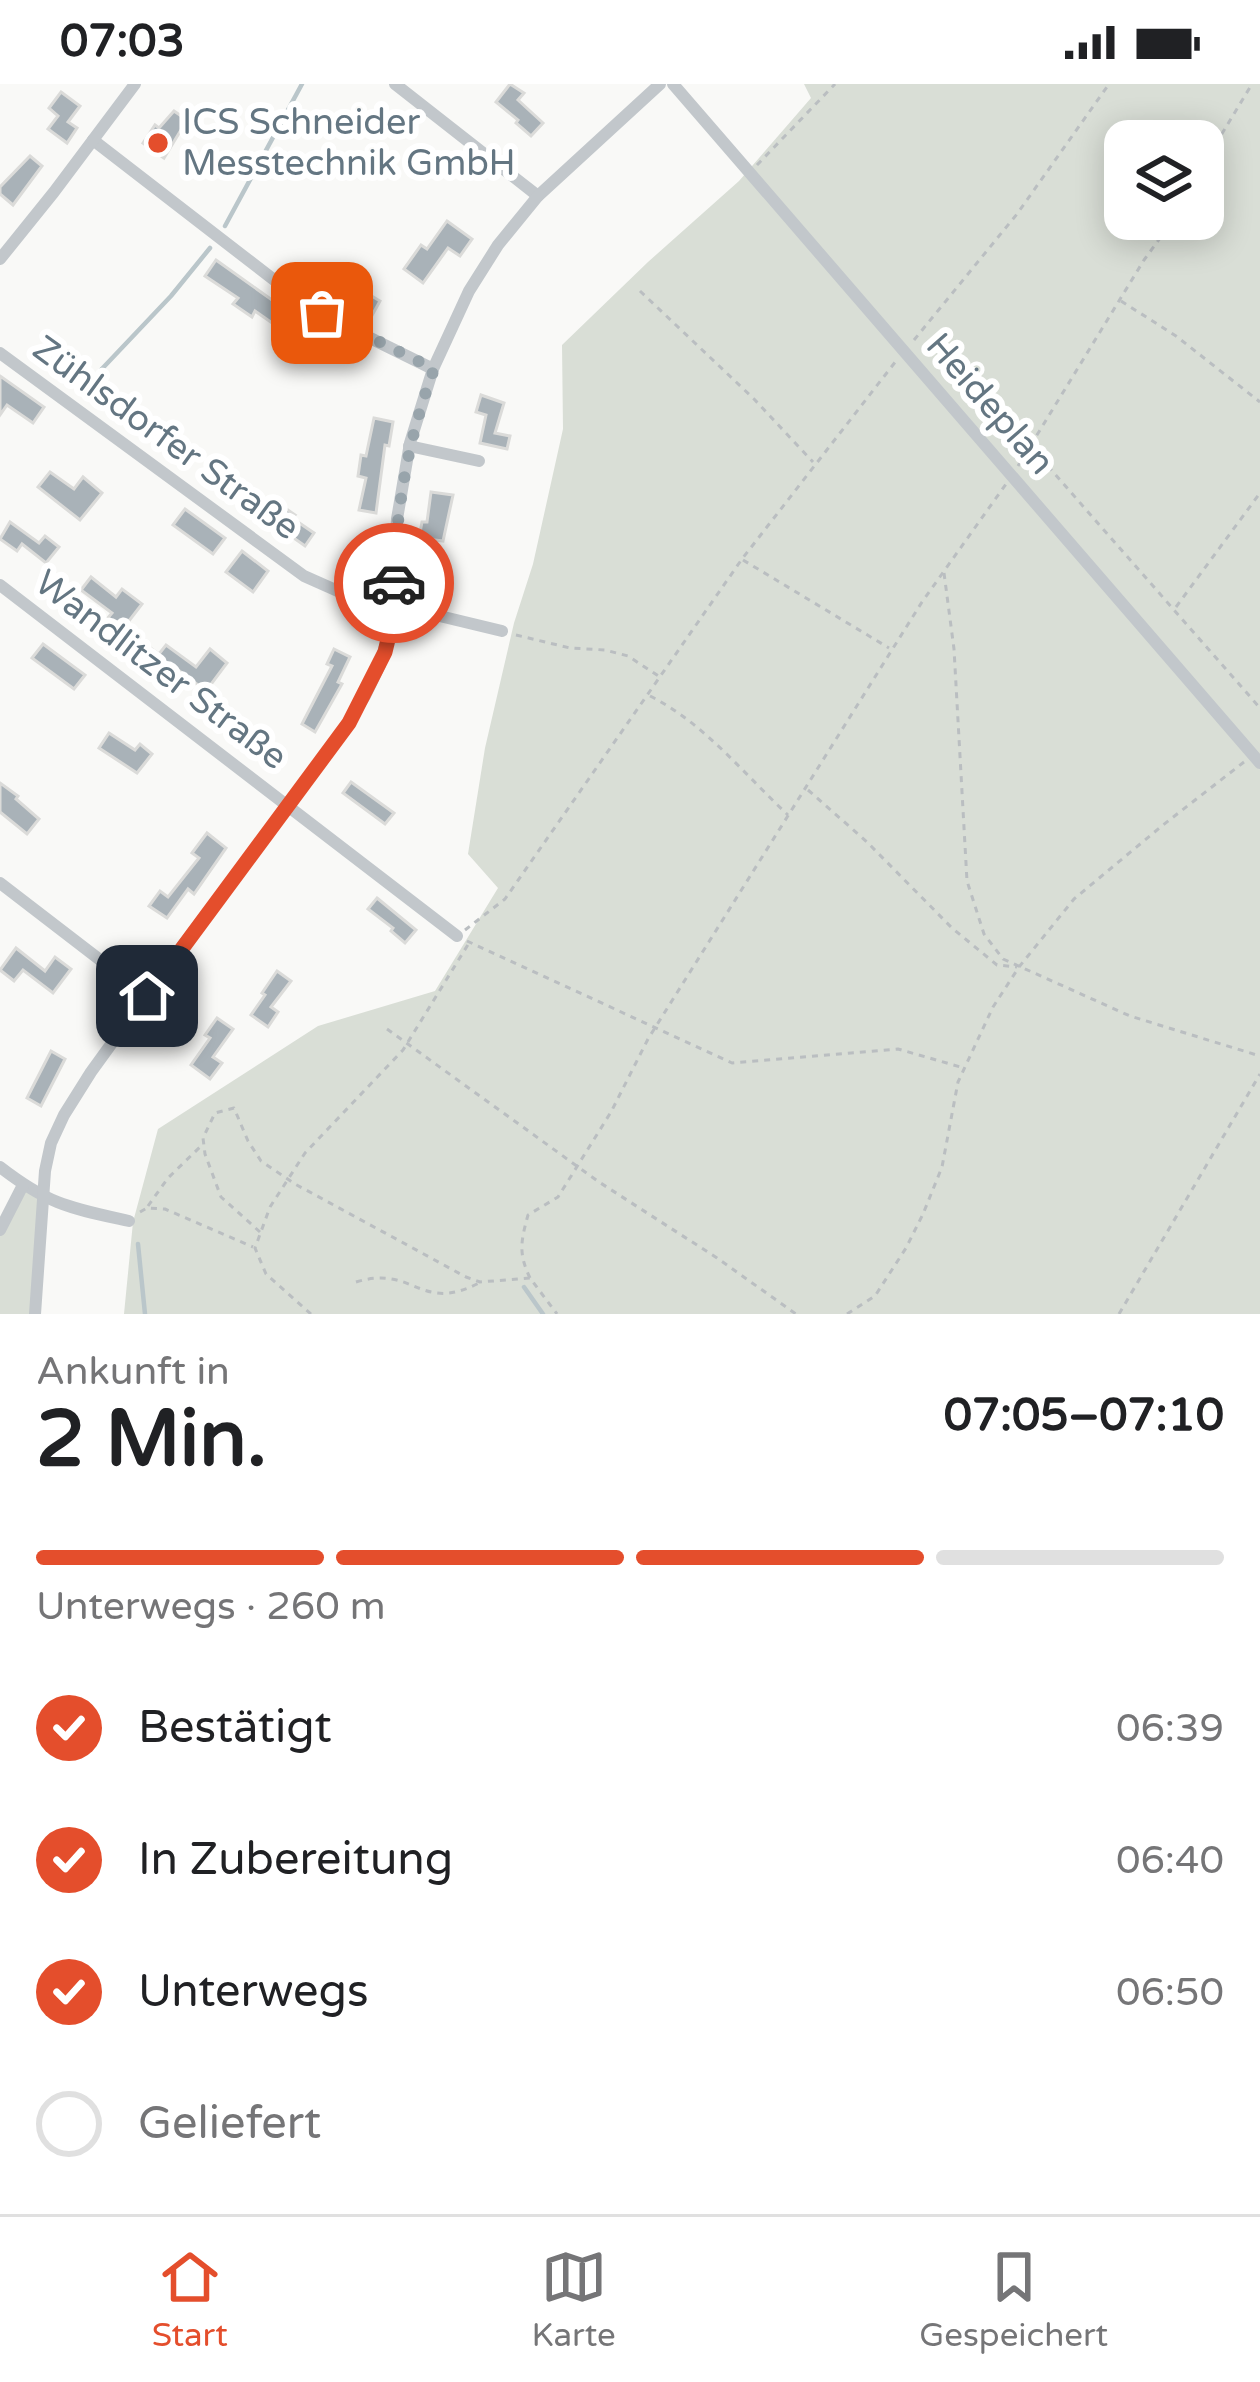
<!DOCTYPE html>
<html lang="de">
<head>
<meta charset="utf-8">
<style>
  :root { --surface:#fff; --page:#f6f6f6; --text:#202124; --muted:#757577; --line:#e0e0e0; --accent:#e44e2c }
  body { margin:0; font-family:"Varela Round",sans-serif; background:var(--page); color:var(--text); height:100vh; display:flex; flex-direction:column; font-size:45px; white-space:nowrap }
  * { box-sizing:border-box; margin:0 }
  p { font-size:39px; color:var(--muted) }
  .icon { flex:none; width:66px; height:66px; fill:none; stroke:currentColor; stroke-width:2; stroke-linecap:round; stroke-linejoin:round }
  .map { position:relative; height:1230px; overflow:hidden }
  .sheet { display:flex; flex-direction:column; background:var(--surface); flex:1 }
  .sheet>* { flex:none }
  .tools { position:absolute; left:1104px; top:36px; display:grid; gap:24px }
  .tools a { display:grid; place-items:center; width:120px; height:120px; border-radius:24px; background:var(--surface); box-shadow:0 6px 30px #0003; font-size:60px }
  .pin { position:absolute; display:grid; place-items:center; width:102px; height:102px; color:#fff; margin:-51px; border-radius:24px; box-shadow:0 6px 18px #0006 }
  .courier { position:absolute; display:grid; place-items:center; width:120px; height:120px; margin:-60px; border:9px solid #e44e2c; border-radius:50%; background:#fff; color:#222; box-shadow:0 3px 15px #0007 }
  .overview em { font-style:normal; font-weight:800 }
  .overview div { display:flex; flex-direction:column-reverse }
  .overview { display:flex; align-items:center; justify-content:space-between; height:204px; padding:0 36px }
  h1 { font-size:78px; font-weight:800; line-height:90px }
  .bar { display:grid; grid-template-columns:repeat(4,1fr); gap:18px 12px; align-content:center; height:144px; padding:0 36px }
  .bar i { height:15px; border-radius:9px; background:var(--line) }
  .bar .active { background:var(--accent) }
  .bar p { grid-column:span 4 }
  ol { padding:0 36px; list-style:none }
  li { display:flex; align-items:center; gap:36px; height:132px }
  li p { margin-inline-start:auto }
  li .icon { padding:12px; border-radius:50%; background:var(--accent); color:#fff; stroke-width:4 }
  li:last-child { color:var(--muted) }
  li i { width:66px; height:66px; border:6px solid var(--line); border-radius:50% }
  .status { display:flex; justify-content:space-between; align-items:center; height:84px; padding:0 60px; background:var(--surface); direction:ltr }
  .status svg { height:33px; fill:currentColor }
  .tabs { display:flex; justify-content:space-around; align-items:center; height:168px; border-top:3px solid var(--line); background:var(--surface); font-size:33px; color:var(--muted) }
  .tabs a { display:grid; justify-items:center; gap:6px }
  .tabs .active { color:var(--accent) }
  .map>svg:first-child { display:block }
  .green { fill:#d9ded6; fill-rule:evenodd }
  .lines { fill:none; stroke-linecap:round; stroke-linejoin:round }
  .stream { stroke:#bac6ca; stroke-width:4.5 }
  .building { fill:#a9b2b8; stroke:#dbdbd9; stroke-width:3 }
  .path { stroke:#babec1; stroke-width:3; stroke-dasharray:6 6; stroke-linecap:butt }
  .minor { stroke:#c2c7cb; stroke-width:12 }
  .done { stroke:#98a4ab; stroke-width:12; stroke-dasharray:0 21.6 }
  .route { stroke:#e44e2c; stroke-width:15 }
  .poi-dot { fill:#e44e2c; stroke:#fff; stroke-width:4.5 }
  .labels { text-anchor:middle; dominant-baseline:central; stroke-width:12; stroke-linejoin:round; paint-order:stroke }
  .poi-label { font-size:36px; fill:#647682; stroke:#fff; text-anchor:start }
  .street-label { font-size:36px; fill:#647682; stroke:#fff }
</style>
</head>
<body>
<div class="status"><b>07:03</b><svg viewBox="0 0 49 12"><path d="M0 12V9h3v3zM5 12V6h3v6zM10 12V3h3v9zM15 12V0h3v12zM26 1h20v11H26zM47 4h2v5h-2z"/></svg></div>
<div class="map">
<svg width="1260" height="1230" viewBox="0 0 1260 1230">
  <rect width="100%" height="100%" fill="#f9f9f7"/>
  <g class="green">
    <path d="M804,0H1260V1230H124L133,1138L158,1045L318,942L435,907L498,804L468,770L485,664L514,539L533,480L563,345L562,261L648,178L739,97L811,14ZM1125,57H1203V135H1125Z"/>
    <path d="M23,1101L43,1114L35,1230H0V1146Z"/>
  </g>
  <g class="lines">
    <g class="stream">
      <path d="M225,142L302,0"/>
      <path d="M80,308L171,212L210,164"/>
      <path d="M138,1160L145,1230"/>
      <path d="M524,1203L543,1230"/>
    </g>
  </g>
  <g class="building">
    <path d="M510,0L524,9L518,16L543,39L531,52L516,39L518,36L496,18Z"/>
    <path d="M61,8L80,22L68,38L77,44L67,59L48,45L58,32L49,24Z"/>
    <path d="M174,27L187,36L164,74L143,59L155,41L159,44Z"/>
    <path d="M30,72L42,82L13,121L0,110V103Z"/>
    <path d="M447,137L472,155L460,172L448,164L423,199L404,185L421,161L427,165Z"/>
    <path d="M216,176L296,233L285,248L255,227L252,233L233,220L238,214L205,192Z"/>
    <path d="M345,182L359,193L353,201L380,217L370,235L356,227L361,218L334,198Z"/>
    <path d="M0,292L44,323L33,339L7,321L0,331Z"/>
    <path d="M481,311L504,319L495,349L510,352L507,365L480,359L486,331L476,328Z"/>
    <path d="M374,334L393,338L389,362L385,361L376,429L359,426L366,394L358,392L361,371L366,372Z"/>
    <path d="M50,388L74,405L83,393L102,409L80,436L38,403Z"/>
    <path d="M431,408L453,411L443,457L419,454L422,438H427Z"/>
    <path d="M275,417L295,431L292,434L314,449L305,462L264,433Z"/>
    <path d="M185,425L225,454L213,470L173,441Z"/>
    <path d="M10,438L39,459L45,452L59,463L46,479L22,460L17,467L0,455Z"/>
    <path d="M242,467L268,487L253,508L226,488Z"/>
    <path d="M91,493L116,513L122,505L142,520L122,546L107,535L112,529L81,506Z"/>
    <path d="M133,552L159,570L166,561L196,583L210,565L227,579L206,607L177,585L171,593L144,573L139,579L122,567Z"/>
    <path d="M43,560L85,591L74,605L32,574Z"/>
    <path d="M334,565L350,573L338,598L342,600L315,648L302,640L332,582L327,580Z"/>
    <path d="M109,649L135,666L140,660L152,670L137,689L99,664Z"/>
    <path d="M351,698L394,729L385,740L343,709Z"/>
    <path d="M0,699L18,712L16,715L39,735L27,750L0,728Z"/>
    <path d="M207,749L226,764L194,810L188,805L167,834L149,822L160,807L168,813L199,774L192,769Z"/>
    <path d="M377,814L416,846L405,859L391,847L393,844L368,825Z"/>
    <path d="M16,864L45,887L55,873L71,885L53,909L23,886L14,897L0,886Z"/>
    <path d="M277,887L291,897L271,923L278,928L268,943L251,931L265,911L262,909Z"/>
    <path d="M217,934L233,945L213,973L222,979L210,995L191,981L210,954L205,951Z"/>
    <path d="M51,967L65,975L41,1022L27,1014Z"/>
  </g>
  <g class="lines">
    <g class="path">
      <path d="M757,81L835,0"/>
      <path d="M1203,81L1252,0"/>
      <path d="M640,207L754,315L813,378"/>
      <path d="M1121,217L1176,252L1260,318"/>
      <path d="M914,256L1017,130L1109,0"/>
      <path d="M1032,364L1260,624"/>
      <path d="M1018,382L1144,176L1174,135"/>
      <path d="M743,476L889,564"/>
      <path d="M944,489L954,565L967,797L984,850L1003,875L1130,932L1260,972"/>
      <path d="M1176,523L1260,409"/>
      <path d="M516,551L570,564L605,566L628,572L660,593"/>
      <path d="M650,612C704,639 744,690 788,731"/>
      <path d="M808,706L867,758L952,844L997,881L1017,883"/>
      <path d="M465,846L505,815L742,475L896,277"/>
      <path d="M467,857L732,979L898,965L964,984"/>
      <path d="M387,945L599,1098L717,1174L796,1230"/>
      <path d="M148,1122L168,1094L201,1062"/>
      <path d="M140,1128L147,1124L165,1125L253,1163"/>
      <path d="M260,1148L221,1113L205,1070L203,1054L215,1029L234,1024L248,1057L261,1077L295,1100L466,1193L480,1198L530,1194L557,1230"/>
      <path d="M530,1194C518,1169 521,1157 528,1131L558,1113L563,1105L611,1028L648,955L922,518L1006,400"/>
      <path d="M356,1198C415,1180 419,1230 479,1199"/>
      <path d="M311,1230L266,1190L255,1164L270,1123L305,1069L403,966L469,859"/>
      <path d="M847,1230L875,1212L906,1164L923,1130L942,1083L958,998L993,923L1019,883L1074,815L1163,741L1244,678"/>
      <path d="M1119,1230L1260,990"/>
    </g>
    <g class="minor">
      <path d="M395,0L538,112"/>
      <path d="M673,0L1260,679"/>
      <path d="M93,56L291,209L354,246L433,285"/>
      <path d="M0,175L54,108L135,0"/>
      <path d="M0,269L304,492L340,508L502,547"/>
      <path d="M409,362L479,377"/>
      <path d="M0,501L457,852"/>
      <path d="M0,799L147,912"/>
      <path d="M0,1083C49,1121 70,1124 129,1137"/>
      <path d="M0,1146L23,1101"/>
      <path d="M35,1230L45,1087L51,1059L64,1031L91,988L183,861L328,669L365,612L380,581L391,539L397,435L410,359L433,285L469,207L498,161L538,112L660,0"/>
    </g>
  </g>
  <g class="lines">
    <path class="done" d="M322,229L434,285C408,355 396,424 394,499"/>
    <path class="route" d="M147,912L349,639L385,568L392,539L394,499"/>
  </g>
  <circle class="poi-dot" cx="158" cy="59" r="12"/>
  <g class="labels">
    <g class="poi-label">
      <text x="182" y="38">ICS Schneider<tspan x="182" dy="41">Messtechnik GmbH</tspan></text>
    </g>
    <g class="street-label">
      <text transform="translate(990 320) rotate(49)">Heideplan</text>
      <text transform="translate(166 354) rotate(36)">Zühlsdorfer Straße</text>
      <text transform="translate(161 586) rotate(37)">Wandlitzer Straße</text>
    </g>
  </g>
</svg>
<div class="tools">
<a><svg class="icon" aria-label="layers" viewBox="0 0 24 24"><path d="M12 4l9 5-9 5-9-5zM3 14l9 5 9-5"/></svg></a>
</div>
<div class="pin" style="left:322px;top:229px;background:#ea580c"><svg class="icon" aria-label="bag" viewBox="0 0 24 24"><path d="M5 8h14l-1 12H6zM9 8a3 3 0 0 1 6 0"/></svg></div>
<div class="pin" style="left:147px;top:912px;background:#1f2937"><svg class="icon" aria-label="home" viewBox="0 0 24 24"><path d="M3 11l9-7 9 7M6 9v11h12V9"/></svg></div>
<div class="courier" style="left:394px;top:499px"><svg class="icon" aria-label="car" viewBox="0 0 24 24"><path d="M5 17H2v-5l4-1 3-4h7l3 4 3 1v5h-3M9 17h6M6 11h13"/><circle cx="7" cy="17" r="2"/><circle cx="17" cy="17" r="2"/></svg></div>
</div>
<section class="sheet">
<div class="overview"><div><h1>2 Min.</h1><p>Ankunft in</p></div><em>07:05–07:10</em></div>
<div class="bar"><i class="active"></i><i class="active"></i><i class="active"></i><i></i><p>Unterwegs · 260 m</p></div>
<ol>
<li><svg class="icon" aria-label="check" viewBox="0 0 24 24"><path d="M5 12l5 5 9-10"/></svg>Bestätigt<p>06:39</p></li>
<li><svg class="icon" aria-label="check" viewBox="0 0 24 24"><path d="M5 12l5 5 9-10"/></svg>In Zubereitung<p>06:40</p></li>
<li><svg class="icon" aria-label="check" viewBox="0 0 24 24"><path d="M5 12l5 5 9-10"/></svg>Unterwegs<p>06:50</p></li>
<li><i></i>Geliefert</li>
</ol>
</section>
<nav class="tabs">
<a class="active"><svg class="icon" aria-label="home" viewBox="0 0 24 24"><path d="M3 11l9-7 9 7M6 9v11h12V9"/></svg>Start</a>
<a><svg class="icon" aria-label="map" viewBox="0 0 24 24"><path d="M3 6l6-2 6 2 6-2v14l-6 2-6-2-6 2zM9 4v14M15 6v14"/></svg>Karte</a>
<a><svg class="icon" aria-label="saved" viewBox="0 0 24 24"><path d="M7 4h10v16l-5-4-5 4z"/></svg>Gespeichert</a>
</nav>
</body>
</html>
